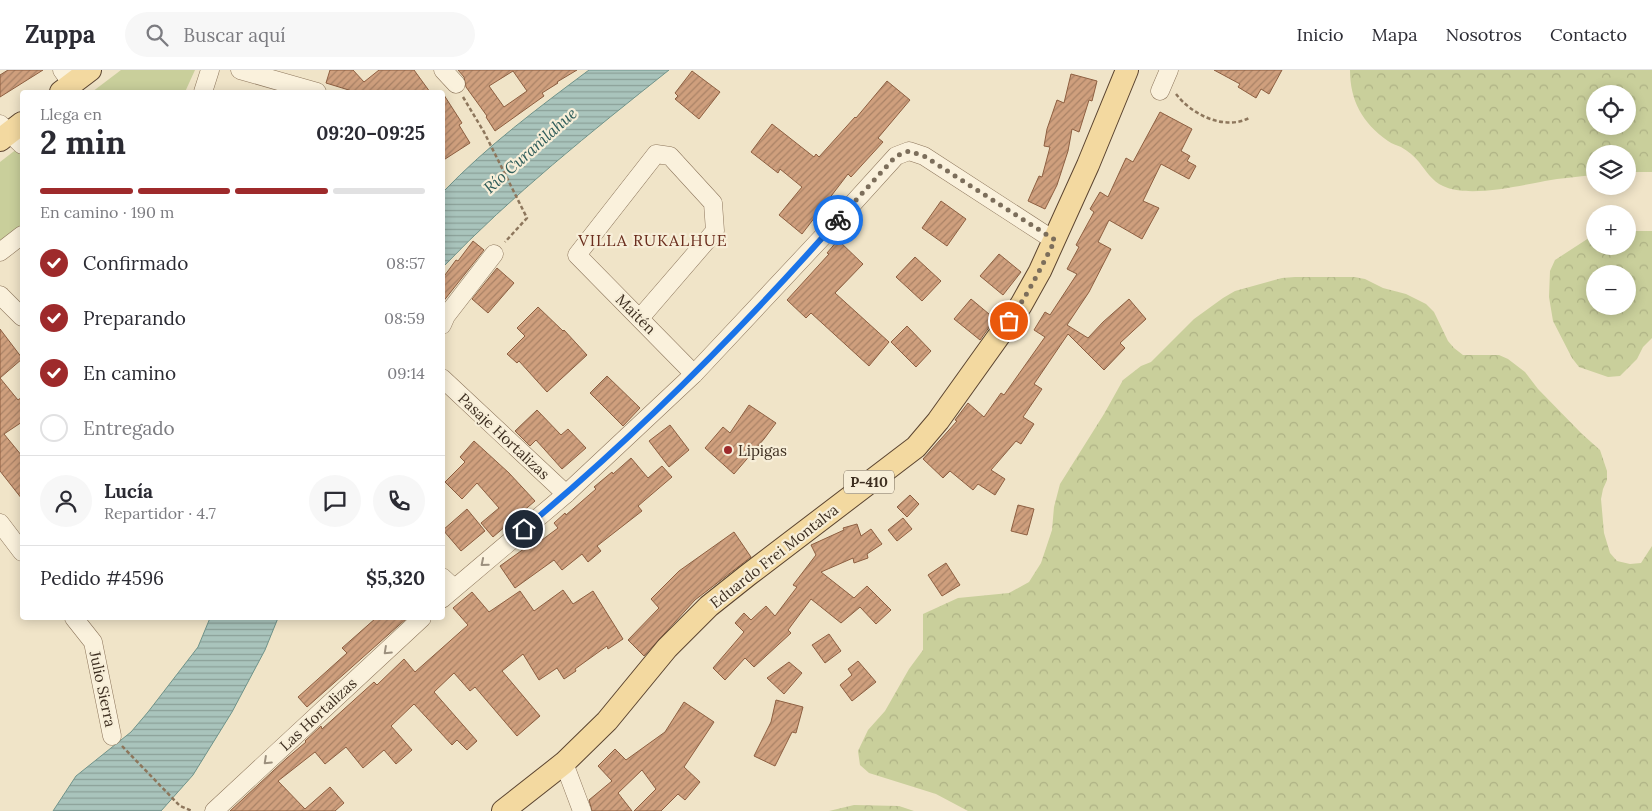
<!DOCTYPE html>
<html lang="es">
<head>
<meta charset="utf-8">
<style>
  :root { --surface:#fff; --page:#f7f7f7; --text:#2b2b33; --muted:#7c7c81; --line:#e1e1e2; --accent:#9e2a2b }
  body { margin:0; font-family:Lora,serif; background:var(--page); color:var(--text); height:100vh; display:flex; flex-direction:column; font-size:19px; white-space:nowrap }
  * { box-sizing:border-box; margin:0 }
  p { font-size:16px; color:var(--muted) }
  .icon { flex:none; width:28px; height:28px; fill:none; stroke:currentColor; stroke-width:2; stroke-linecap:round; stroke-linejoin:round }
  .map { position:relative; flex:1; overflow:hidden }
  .sheet { position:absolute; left:20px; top:20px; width:425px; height:530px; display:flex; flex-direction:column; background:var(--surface); border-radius:5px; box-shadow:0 2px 12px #0003 }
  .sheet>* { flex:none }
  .controls { position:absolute; left:1586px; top:15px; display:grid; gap:10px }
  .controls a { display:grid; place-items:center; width:50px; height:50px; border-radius:50%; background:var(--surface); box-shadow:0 2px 12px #0003; font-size:25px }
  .pin { position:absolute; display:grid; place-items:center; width:42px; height:42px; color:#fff; margin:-21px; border:2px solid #fff; border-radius:50%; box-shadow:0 1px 5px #0007 }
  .courier { position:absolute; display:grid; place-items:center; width:50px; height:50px; margin:-25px; border:4px solid #1a73e8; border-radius:50%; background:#fff; color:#222; box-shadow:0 1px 6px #0007 }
  .summary em { font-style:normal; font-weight:700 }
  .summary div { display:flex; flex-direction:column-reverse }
  .summary { display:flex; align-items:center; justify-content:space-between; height:85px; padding:0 20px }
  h1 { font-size:32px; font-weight:700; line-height:38px }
  .bar { display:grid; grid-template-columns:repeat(4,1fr); gap:8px 5px; align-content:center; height:60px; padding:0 20px }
  .bar i { height:6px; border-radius:4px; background:var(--line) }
  .bar .on { background:var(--accent) }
  .bar p { grid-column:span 4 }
  .line { display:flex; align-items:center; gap:12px; padding:0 20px; border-top:1px solid var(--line) }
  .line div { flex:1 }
  .round { display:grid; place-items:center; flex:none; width:52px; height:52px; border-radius:26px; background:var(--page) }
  ol { padding:0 20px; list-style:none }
  li { display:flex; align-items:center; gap:15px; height:55px }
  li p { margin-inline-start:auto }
  li .icon { padding:5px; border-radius:50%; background:var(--accent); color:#fff; stroke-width:4 }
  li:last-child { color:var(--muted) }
  li i { width:28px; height:28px; border:2px solid var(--line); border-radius:50% }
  header { display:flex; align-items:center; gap:30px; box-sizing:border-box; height:70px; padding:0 25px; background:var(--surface); border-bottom:1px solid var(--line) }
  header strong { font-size:24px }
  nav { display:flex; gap:28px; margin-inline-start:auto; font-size:18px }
  .search { width:350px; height:45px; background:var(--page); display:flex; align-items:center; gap:12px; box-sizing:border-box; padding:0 18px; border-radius:28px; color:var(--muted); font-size:19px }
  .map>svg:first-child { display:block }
  .grass { fill:#c9cf9b }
  .forest { fill:url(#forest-crowns); fill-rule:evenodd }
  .water { fill:url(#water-rules); stroke:#6f938a }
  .building { fill:url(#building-hatch); stroke:#8d5f41; fill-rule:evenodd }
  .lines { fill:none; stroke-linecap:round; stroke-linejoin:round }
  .minor-casing { stroke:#8d765c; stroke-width:19 }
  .major-casing { stroke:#5b4430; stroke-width:24 }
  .path { stroke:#8d765c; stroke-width:2.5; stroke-dasharray:4 2.5; stroke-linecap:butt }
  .minor { stroke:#faf1dc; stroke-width:18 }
  .major { stroke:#f3d9a0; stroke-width:22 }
  .oneway { stroke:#9c907e }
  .done { stroke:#7c6e5b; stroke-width:5; stroke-dasharray:0 9 }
  .route { stroke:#1a73e8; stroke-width:6 }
  .poi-dot { fill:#9e2a2b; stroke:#f7eed8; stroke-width:2 }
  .labels { text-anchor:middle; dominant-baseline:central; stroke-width:4.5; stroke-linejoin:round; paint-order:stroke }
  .shield { fill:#f7eed8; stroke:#756857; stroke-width:1 }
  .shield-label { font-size:14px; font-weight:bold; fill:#3d2e20 }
  .street-label { font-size:15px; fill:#3d2e20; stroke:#f7eed8 }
  .poi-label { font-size:15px; fill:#3d2e20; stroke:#f7eed8; text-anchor:start }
  .water-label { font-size:16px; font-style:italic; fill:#2f5d5a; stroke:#f7eed8 }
  .neighbourhood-label { font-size:16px; letter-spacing:1px; fill:#6b2e1e; stroke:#f7eed8 }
</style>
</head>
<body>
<header>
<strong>Zuppa</strong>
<div class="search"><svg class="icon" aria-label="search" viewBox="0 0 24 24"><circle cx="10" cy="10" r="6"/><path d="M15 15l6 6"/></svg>Buscar aquí</div>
<nav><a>Inicio</a><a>Mapa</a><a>Nosotros</a><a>Contacto</a></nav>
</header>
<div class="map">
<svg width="1652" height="741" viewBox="0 0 1652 741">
  <defs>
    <pattern id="forest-crowns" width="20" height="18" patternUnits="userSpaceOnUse" patternTransform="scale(1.25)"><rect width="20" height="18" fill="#c9cf9b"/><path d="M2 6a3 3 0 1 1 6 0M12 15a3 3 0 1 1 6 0" fill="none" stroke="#aeb285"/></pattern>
    <pattern id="water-rules" width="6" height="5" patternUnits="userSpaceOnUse" patternTransform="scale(1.25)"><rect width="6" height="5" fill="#a9c4bc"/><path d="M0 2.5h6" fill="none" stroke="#8ba098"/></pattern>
    <pattern id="building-hatch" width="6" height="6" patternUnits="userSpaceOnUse" patternTransform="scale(1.25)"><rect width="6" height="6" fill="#cf9f7d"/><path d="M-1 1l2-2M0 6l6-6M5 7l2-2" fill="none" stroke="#a98266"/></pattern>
  </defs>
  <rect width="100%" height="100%" fill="#f0e4c8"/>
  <g class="grass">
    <path d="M121,0H195L185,22H92Z"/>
    <path d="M22,75V158L0,176V92Z"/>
  </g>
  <g class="forest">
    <path d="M1350,0H1652V102H1628V84H1595L1594,105C1577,107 1561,108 1545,111C1518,116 1468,128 1443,116C1432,111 1426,101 1419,92C1414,86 1408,81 1401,77C1397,75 1392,74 1388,71C1362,53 1350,30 1350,0ZM1595,24H1628V56H1595Z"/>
    <path d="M1628,161H1652V268L1643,277L1637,289L1620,306L1608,307L1579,297L1572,288L1553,251L1549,227L1550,201L1555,190L1595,164V176H1628ZM1595,204H1628V236H1595Z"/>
    <path d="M1295,207H1354L1365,209L1383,218L1406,224L1426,234L1434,242L1448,271L1454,278L1463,285H1499L1508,289L1525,302L1538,319L1582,364L1600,380L1607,401V410L1603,419L1601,429L1604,463L1610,483L1617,491L1630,494L1641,493L1652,476V741H968L936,724L869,703L860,695L858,681L868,660L885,641L909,599L923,580V544L958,528L1009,523L1029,512L1041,493L1052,460L1054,437L1060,414L1104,344L1123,310L1141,296L1151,292L1194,249L1223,228L1235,221L1282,208Z"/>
    <path d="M854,735L899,736L914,741H829Z"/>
  </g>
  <g class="water">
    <path d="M589,0H669C591,62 512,125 443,197V122C487,76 538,38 589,0Z"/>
    <path d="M210,548H278L265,580L232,642L193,705L161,741H53L76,706L131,662L148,642L198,577Z"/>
  </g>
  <g class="building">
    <path d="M8,0H43L0,27V5Z"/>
    <path d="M330,0H353L364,12L379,0H414L430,22H350L352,21L326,13Z"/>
    <path d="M458,0H577L557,12L558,13L542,23L544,26L495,61L486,47L487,46L466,17L464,7ZM513,1L527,21L504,37L489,16Z"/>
    <path d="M1214,0H1282L1269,24L1261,19L1256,28L1238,17L1240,14Z"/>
    <path d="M692,1L720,22L699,49L675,29L678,26L675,23Z"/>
    <path d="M1071,4L1097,11L1092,31L1089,30L1079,62L1072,59L1068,81L1057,115L1045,139L1028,131L1039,106L1042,107L1050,77L1044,76L1047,59L1057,30L1064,33Z"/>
    <path d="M887,11L910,30L878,68L883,72L851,107L848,104L802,164L779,145L802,117L780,99L778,103L751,82L772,54L814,87L816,84L819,87L855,47L856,48Z"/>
    <path d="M442,22L462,53L459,55L470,73L442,91Z"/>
    <path d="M1160,42L1192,59L1181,81L1190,86L1187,91L1196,96L1189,109L1161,94L1143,131L1159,138L1142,169L1109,150L1098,172L1111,179L1089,222L1067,255L1088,268L1103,252L1129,229L1146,249L1120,273L1125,278L1104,300L1068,264L1034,314L1042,319L1023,347L1034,354L1021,374L1016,371L991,400L1005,409L995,425L978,414L973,420L950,401L943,408L923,389L957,351L955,350L968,333L984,347L1001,323L1004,325L1045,267L1034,260L1045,242L1050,245L1077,204L1067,199L1079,177L1076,175L1094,142L1090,139L1100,122L1108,127L1126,88L1133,92Z"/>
    <path d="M941,131L966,149L947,176L922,158Z"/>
    <path d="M838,170L863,194L835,223L889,272L869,296L811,243L806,248L787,230L829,184L827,183Z"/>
    <path d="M473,171L484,180L442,233V209L456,190L458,191Z"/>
    <path d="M999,184L1021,202L1003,225L980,206Z"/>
    <path d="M915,187L941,211L922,231L896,207Z"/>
    <path d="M497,198L514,213L488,243L472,229Z"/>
    <path d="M971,229L995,249L980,270L954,249Z"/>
    <path d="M538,237L563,261L564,260L587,285L547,322L519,291L517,293L507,284L525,266L517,258Z"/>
    <path d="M907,256L931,281L916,297L891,272Z"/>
    <path d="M0,259L22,288V289L0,308Z"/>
    <path d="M607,306L640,338L623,356L590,323Z"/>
    <path d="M0,308L18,330L22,327V352L4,364L22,386V429L0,401Z"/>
    <path d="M749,335L776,353L764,369L734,404L705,378L723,357L730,363Z"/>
    <path d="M537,340L561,365L568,359L586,378L562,399L536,370L530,376L515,361Z"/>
    <path d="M670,355L689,380L669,397L649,371Z"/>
    <path d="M474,371L509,403L535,431L493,467L481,453L499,438L477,413L462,429L445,412L465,392L460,387Z"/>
    <path d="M631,388L648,408L662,396L672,407L638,436L642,441L597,476L601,481L588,492L582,484L562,500L554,490L515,518L500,496L528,476L530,479L558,458L554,453L565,443L566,445L596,419L594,417L612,402L613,404Z"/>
    <path d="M910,425L919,434L907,447L897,437Z"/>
    <path d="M1018,435L1034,439L1027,465L1011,461Z"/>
    <path d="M467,439L485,461L461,481L443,460Z"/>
    <path d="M903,448L912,459L897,471L888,460Z"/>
    <path d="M857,454L861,466L871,459L882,474L867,484L868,488L854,493L853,488L821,502L854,528L867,516L891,540L876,554L860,537L841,553L811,529L788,560L791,563L754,597L745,588L725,610L713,598L744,562L735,553L744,543L751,550L766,536L775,546L797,517L793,515L816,485L811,475L844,460L843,458Z"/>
    <path d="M734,462L751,487L695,530L644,586L628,570L659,538L651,529L679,501Z"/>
    <path d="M946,493L960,515L942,526L928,505Z"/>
    <path d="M563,520L573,534L593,521L623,569L608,579L607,576L575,599L576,601L564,609L557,598L539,610L523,584L502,601L540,646L517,666L475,617L470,621L454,603L434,622L477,671L467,680L457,670L452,675L414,634L391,656L412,680L396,694L384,680L363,698L346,677L325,694L315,682L278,711L305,739L330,717L344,733L335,741H230L287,688L306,672L305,671L321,656L322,659L374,612L377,615L404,589L415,602L468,555L453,538L472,522L489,542L520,521L534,541Z"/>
    <path d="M376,548H407L307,637L298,627L347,583L342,578Z"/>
    <path d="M829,564L841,581L825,593L812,575Z"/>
    <path d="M858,591L876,612L852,631L840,615L852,605L848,599Z"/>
    <path d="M789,592L802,603L784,624L767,608Z"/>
    <path d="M776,630L803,637L796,663L792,662L775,696L754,686L771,652Z"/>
    <path d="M684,632L714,652L684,697L700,712L685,730L678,724L661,741H634L656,719L642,700L618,723L632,741H592L589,730L612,711L598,696L615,679L626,690L665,662Z"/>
  </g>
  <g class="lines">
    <g class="minor-casing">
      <g id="minor">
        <path d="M62,0L72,14"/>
        <path d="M240,0L317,22"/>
        <path d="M443,0L456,14"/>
        <path d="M1160,21L1169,0"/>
        <path d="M203,22L210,0"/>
        <path d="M0,54L22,75"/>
        <path d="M0,182L22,165"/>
        <path d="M0,225L22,247"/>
        <path d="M640,248L715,161L713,133L670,86L656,84L577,185L694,304"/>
        <path d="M442,255L446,246L494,184"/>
        <path d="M442,308L566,424"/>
        <path d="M0,453L22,482"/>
        <path d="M442,507L454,518"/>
        <path d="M442,529L566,424L694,304L828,161L896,86L909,81L924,86L1055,171"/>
        <path d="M74,548L93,572L112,666"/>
        <path d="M564,693L582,741"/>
        <path d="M214,741L422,548"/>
      </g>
    </g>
    <g class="major-casing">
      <g id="major">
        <path d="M61,22L90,0"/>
        <path d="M0,70L22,53"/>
        <path d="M503,741L564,693L607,651L667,578L709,536L748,505L916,377L938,351L1021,235L1040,201L1088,95L1127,0"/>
      </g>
    </g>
    <g class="path">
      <path d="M1176,24C1191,44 1224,61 1249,48"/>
      <path d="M463,27L484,62L527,148L505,172"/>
      <path d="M122,676L180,736L192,741"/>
    </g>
    <use href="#minor" class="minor"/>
    <use href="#major" class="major"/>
  </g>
  <defs><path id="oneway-chevron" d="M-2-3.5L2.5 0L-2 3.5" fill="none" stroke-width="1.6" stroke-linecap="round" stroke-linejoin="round" transform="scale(1.25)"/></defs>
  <g class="oneway">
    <use href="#oneway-chevron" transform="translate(484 493) rotate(140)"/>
    <use href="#oneway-chevron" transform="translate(387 581) rotate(137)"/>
    <use href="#oneway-chevron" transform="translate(267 691) rotate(137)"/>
  </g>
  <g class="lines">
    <path class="done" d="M838,150L896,86L909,81L924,86L1055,170C1041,198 1027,226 1009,251"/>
    <path class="route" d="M524,459C637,365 741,260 838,150"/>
  </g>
  <circle class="poi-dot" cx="728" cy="380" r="5"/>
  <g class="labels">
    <rect class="shield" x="844" y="400.5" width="50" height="23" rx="4"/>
    <g class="shield-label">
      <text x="869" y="412">P-410</text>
    </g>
    <g class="street-label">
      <text transform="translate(636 244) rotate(45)">Maitén</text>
      <text transform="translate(504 366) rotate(43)">Pasaje Hortalizas</text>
      <text transform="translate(774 486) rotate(-38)">Eduardo Frei Montalva</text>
      <text transform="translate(103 619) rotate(78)">Julio Sierra</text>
      <text transform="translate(318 644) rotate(-43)">Las Hortalizas</text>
    </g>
    <g class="poi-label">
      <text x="738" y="380">Lipigas</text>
    </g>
    <g class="water-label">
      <text transform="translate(530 80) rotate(-42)">Río Curanilahue</text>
    </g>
    <g class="neighbourhood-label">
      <text x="653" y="170">VILLA RUKALHUE</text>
    </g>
  </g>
</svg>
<div class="controls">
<a><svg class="icon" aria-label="locate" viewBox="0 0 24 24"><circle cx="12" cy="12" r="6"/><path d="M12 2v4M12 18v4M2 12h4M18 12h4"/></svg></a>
<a><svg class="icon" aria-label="layers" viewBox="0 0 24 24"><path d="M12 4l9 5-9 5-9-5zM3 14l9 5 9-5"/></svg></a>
<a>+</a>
<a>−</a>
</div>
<div class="pin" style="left:1009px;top:251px;background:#ea580c"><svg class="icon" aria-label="bag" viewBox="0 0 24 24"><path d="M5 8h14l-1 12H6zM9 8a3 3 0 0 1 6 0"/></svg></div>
<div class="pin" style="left:524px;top:459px;background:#1f2937"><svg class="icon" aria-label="home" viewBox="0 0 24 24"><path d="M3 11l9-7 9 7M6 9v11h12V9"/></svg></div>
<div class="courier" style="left:838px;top:150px"><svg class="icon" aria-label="bike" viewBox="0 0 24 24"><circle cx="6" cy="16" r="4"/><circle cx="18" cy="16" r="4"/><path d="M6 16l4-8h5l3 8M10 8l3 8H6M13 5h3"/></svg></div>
<section class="sheet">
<div class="summary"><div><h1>2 min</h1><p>Llega en</p></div><em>09:20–09:25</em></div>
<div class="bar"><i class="on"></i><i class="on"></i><i class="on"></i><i></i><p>En camino · 190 m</p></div>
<ol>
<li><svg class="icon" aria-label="check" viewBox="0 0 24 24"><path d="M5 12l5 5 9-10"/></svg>Confirmado<p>08:57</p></li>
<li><svg class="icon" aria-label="check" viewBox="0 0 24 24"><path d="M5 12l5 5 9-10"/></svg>Preparando<p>08:59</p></li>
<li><svg class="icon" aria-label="check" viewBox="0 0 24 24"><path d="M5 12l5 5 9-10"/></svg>En camino<p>09:14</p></li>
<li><i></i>Entregado</li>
</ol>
<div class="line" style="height:90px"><a class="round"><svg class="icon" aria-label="person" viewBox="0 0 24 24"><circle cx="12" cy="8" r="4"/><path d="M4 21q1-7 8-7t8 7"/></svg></a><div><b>Lucía</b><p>Repartidor · 4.7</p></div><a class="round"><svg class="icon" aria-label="chat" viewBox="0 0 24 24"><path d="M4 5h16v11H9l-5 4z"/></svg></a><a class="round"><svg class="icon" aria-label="phone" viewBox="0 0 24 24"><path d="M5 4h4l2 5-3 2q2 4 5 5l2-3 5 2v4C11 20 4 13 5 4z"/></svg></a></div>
<div class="line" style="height:65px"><div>Pedido #4596</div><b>$5,320</b></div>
</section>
</div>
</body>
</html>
